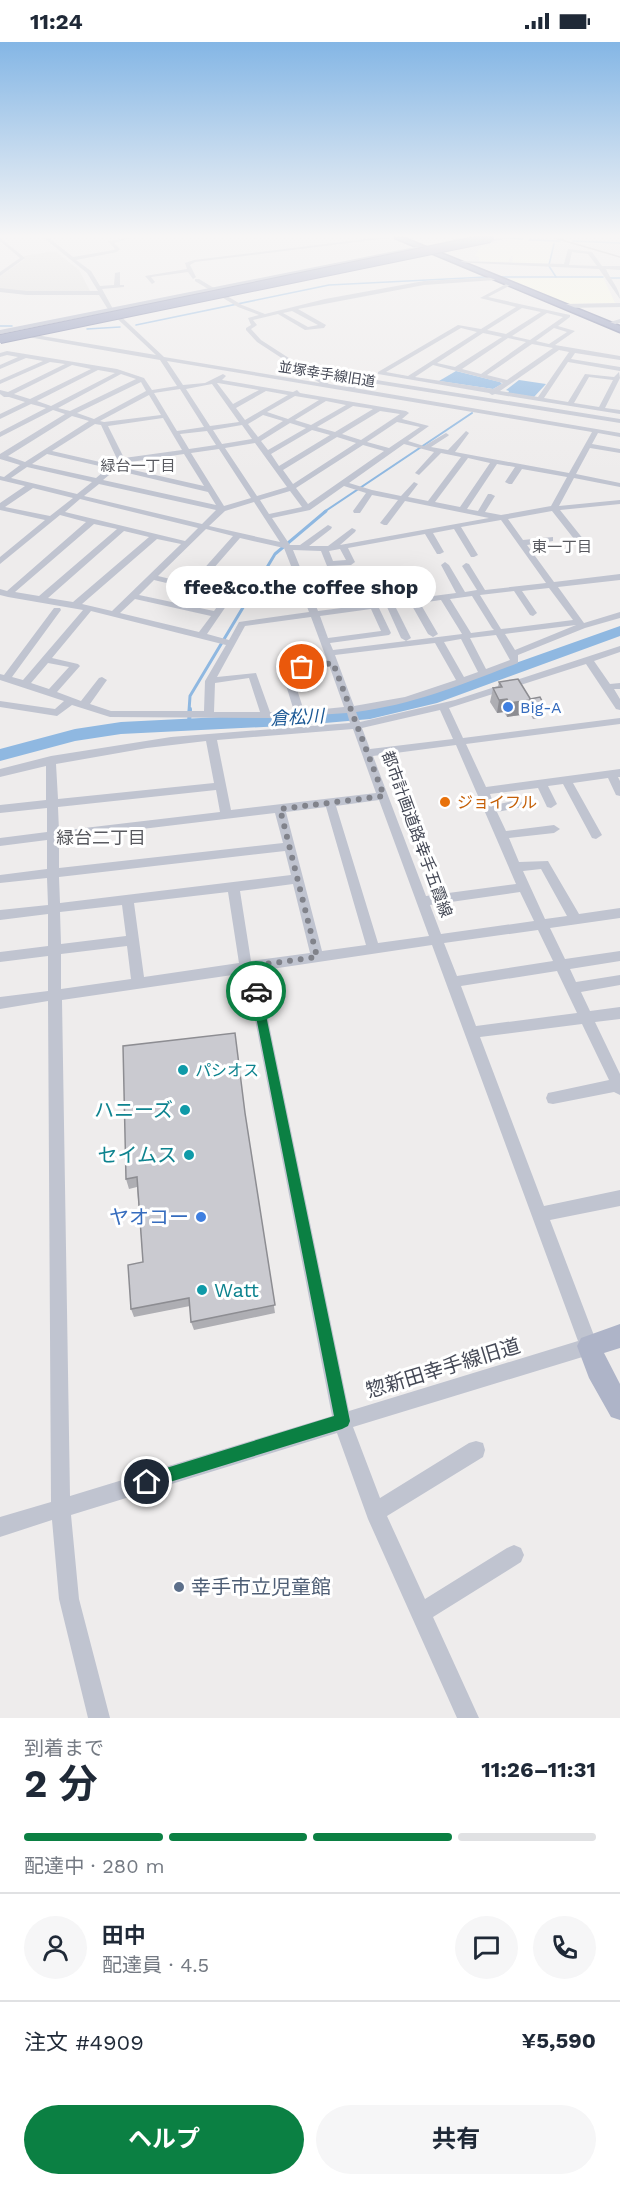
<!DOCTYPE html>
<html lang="ja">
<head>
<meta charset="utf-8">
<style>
  :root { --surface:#fff; --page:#f6f6f7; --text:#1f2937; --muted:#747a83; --line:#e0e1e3; --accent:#0b8043 }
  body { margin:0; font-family:"Work Sans","Noto Sans JP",sans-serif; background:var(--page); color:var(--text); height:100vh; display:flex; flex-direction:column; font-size:22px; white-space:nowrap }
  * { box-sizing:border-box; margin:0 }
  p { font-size:20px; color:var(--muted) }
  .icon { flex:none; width:33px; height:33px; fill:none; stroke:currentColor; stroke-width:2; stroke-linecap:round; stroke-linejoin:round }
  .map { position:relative; height:1676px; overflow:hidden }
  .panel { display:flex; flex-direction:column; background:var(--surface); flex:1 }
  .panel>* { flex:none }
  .pin { position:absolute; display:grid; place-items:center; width:51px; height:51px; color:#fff; margin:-26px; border:3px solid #fff; border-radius:50%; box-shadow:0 2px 6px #0007 }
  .courier { position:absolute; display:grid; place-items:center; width:60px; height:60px; margin:-30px; border:4px solid #0b8043; border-radius:50%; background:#fff; color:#222; box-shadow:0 2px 8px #0007 }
  .bubble { position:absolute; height:42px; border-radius:21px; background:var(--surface); box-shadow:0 6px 24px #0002; font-size:20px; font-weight:700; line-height:42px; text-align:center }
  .head em { font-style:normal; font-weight:700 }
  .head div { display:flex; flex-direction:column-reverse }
  .head { display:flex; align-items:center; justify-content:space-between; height:102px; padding:0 24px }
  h1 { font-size:39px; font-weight:700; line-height:45px }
  .bar { display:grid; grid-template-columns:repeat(4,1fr); gap:9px 6px; align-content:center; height:72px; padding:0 24px }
  .bar i { height:8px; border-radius:4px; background:var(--line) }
  .bar .selected { background:var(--accent) }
  .bar p { grid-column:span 4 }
  .line { display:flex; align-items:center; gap:15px; padding:0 24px; border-top:2px solid var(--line) }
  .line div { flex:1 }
  .round { display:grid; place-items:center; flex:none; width:63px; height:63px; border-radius:32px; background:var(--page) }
  .primary-button { display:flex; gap:12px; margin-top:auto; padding:12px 24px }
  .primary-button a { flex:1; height:69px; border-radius:36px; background:var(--accent); color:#fff; font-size:24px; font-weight:700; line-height:69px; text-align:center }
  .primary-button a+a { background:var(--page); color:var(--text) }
  .status { display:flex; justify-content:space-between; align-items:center; height:42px; padding:0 30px; background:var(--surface); direction:ltr }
  .status svg { height:16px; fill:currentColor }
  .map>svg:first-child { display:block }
  .commercial { fill:#f9f9e5 }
  .education { fill:#dfdedd }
  .water { fill:#8fb8e1 }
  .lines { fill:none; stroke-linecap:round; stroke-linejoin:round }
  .stream-far3 { stroke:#8fb8e1; stroke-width:1.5 }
  .stream-far2 { stroke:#8fb8e1; stroke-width:2 }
  .stream-far1 { stroke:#8fb8e1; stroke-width:3 }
  .stream { stroke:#8fb8e1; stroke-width:4 }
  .river { fill:#8fb8e1; fill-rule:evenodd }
  .highway-casing { stroke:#747ca1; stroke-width:3 }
  .minor { fill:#c0c4d0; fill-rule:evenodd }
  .major { fill:#aeb4c8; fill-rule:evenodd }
  .highway { fill:#8891b6; fill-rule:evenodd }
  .rail { stroke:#afafb5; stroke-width:1.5 }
  .highway-bridge-casing { stroke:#747ca1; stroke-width:10; stroke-linecap:butt }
  .highway-bridge { stroke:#8891b6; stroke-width:8 }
  .wall { fill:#aeaeb3 }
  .shaded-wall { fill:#8d8d92 }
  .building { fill:#cacad0; stroke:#8d8d92; stroke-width:1.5 }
  .route { fill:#0b8043 }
  .done { stroke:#81838b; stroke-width:6; stroke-dasharray:0 10.8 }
  .shop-dot { fill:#3f7fe0; stroke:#fff; stroke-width:2 }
  .food-dot { fill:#e8710a; stroke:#fff; stroke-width:2 }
  .culture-dot { fill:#0f9aa8; stroke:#fff; stroke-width:2 }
  .service-dot { fill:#5c6f8a; stroke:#fff; stroke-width:2 }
  .labels { text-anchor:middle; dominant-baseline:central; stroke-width:6; stroke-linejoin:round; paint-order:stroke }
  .far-street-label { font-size:14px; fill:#464a57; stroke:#fff }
  .far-neighbourhood-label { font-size:15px; fill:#595a60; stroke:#fff }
  .shop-label { font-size:16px; fill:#366cbe; stroke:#fff; text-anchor:start }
  .food-label { font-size:16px; fill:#c56008; stroke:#fff; text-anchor:start }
  .street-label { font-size:16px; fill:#464a57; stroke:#fff }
  .culture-label { font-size:16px; fill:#0d838f; stroke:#fff; text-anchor:start }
  .water-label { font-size:18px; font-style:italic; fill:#1b5895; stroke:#fff }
  .neighbourhood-label { font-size:18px; fill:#595a60; stroke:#fff }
  .near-culture-label { font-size:20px; fill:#0d838f; stroke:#fff; text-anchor:end }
  .near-shop-label { font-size:20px; fill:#366cbe; stroke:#fff; text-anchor:end }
  .near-street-label { font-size:20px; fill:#464a57; stroke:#fff }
  .near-service-label { font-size:20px; fill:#4e5e75; stroke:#fff; text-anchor:start }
</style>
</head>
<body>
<div class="status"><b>11:24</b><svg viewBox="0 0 49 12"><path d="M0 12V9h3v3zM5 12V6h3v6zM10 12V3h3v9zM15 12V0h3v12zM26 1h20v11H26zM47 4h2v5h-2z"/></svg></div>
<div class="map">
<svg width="620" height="1676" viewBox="0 0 620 1676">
  <rect width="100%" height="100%" fill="#eeecec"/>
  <g class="commercial">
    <path d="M522,196L553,200L548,223L512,221L513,214H511L508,221L479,219V215L475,214L481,204Z"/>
    <path d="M603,235L615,261L569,262L509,237Z"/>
  </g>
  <path class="education" d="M55,209L79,228L90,249L25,250L0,247V234L24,218V214Z"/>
  <g class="water">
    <path d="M456,329L500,340L502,342L493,347L439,339Z"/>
    <path d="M519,338L546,342L534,355L508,351L509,349L506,348Z"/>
  </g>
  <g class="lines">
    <g class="stream-far3">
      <path d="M510,196L522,197"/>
      <path d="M529,198L560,199"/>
      <path d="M573,199L620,201"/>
      <path d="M549,223L554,202"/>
      <path d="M549,224L556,235"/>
      <path d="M502,235H603"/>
      <path d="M610,236H620"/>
      <path d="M136,283L329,243L486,235"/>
      <path d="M0,284H12"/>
      <path d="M87,287L120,285"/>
    </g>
    <path class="stream-far2" d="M324,470L472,371"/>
    <path class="stream-far1" d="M189,669L190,654L275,512L326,469"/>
    <path class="stream" d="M189,681L190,667"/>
    <path class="river" d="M620,584V594L437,661L370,677L303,683L121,692L75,699L0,719V707L75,687L121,680L303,671L370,665L426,653Z"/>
    <g class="highway-casing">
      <path id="highway" d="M395,196H404L620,284V290Z"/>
    </g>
    <g class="minor">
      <path d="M0,196L25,216L0,234V230L20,216L0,199Z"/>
      <path d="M44,196H49L73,215L114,208L115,207L108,199L130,196L114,201L120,207L117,210L76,218L91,229L100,244L114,243L115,231L120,230V243H124V245L102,247L113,267L164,315L320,341L257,300L246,288V286L251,283L248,276L259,273L238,265L195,239V237H199L242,263L265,272L325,257L424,239L497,235L495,238L424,243L298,267L326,283L324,286L305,288L278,272L253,278L257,283L251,287L261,298L329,342L347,345L364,336L620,377V381L365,340L354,346L620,391V395L598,391L592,402L620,407V411L590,406L576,432L620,441V445L574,436L559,464L620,458V462L560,468L584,498V502H578L552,469L508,477L523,498L553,495V499L527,503L554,540L620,532V538L558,545L584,581L620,570V576L585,586L518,613V621C466,641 413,663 356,670L360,680L455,658L620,604V610L594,619L610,642L620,641V647H614L620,657V668L616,667L586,622L449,666L463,696L620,676V682L466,702L486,745L620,727V735H618L620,739V754L616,753L608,736L573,741L602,793L596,797L592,796L563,742L548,744L557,762L551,766L547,765L538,746L490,752L494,763L518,758L524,762L522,765L497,770L506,789L554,783L560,787L554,791L509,796L519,820L548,819L579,872L620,866V876L550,886L565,917L620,909V919L570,927L576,940L620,933V943L581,950L590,969L620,965V977L595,980L620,1032V1053L614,1050L553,1062L548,1061L546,1056L548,1051L553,1050L609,1038L582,982L480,995L544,1164L620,1148V1164L550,1178L598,1304L595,1310L589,1313L353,1385L380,1456L469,1401L476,1399L483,1401L485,1408L483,1415L387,1474L425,1557L507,1506L514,1503L521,1506L524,1513L521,1520L433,1575L479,1676H457L368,1477L337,1391L71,1473L79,1557L110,1676H88L59,1557L52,1478L0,1495V1475L51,1460L48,959L0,967V955L48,949V914L0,920V910L48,904V872L0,878V868L48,863L47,836L0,841V833L47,827V798L0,804V796L47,790V766L0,771V763L46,758V724L0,735V727L51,714L171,695L350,681L347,671L273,676L110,675L72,663L57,674L0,665V659L55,667L64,659L0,638V632L4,633L54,566H60L61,568L12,635L23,638L83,568L8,555L0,553V547L7,549L86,480L60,473L0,522V515L45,478L0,468V461L25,444L0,438V434L4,435L20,423L0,417V412L65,372L53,368L0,395V390L46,366L31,362L0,377V372L25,360L9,355H4L0,352V348L8,350L65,322L50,320L0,342V338L43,319L26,316L0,327V323L18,315L7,313L0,315V311L7,309L117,327L144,336L152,348L177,344L160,318L28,295L30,292L156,313L109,269L99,253H27L0,250V246L27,249H98L87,231ZM292,269L318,283L308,285L283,271ZM167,319L592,390L569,431L455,410L469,391L466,389L448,408L431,405L448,394L449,393L446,391L424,404L408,399L429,384L402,377L409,371L406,369L300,351L297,348L293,350L222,338L226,334L223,332L205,341L183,343ZM72,323L91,327L30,357L14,352ZM98,328L115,331L51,364L37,359ZM121,332L136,337L70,369L58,366ZM141,340L146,349L94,377L77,371ZM217,341H218L259,348L233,362ZM212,342L239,380L210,384L186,347ZM180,347L204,385L177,389L154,351ZM266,349L288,353L245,378L236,366ZM149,353L161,373L104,380L100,379ZM295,354L319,358L288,377L267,370ZM326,359L346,363L311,383L295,378ZM353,364L373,367L335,390L317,385ZM380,369L400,372L361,398L342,392ZM263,373L283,379L258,395L248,382ZM72,374L89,379L25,420L8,414ZM163,376L182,408L124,416L108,384ZM397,380L420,385L389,406L367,400ZM290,381L306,386L268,408L261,399ZM95,382L101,383L118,419L113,423L52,409ZM242,383L252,397L222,402L213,388ZM312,388L330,393L279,424L271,412ZM207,389L216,403L189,407L180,392ZM337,395L356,401L293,442L283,428ZM255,401L287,445L257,454L225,406ZM404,402L434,410L415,431L419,433L441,411L461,415L428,459L408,455L418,442L414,440L401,454L372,448L349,441ZM363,403L384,409L308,462L296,446ZM219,407L251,456L224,464L191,411ZM47,412L108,426L96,436L32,422ZM184,412L204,444L120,425L124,421ZM468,416L490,421L460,465L435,460ZM497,422L515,425L505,440L509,442H512L522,427L567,435L551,464L501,473L485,470L495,454L491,452H488L478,469L467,467ZM27,425L92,440L77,452L11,436ZM115,428L208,450L216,463L103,438ZM99,442L216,468L202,482L84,454ZM344,444L366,451L353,469L354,471H360L372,453L398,458L380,481L384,483H387L405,459L489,476L340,503L355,490L356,488L352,486L328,504H309L331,487L332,485L328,483L300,503H290L272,476L310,468ZM33,446L73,456L50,474L5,465ZM290,449L302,465L269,472L260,458ZM80,457L198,486L185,499L65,470ZM254,460L280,500L209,484L225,469ZM501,478L546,541L485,548L469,522L466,521L462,524L477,548L465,550L449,523L445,520L441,523L456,551L380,561L366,532L362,529L358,532L372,562L318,569L293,508L321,509L327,524L351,523L355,520L348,506L425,492L437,512H440L444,510L433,491L454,487L471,515H474L478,513L461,485ZM94,482L117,487L39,554L15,550ZM206,487L233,494L200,531V535H206L240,496L284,506L309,570L239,580L229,598L207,592L233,554L232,552L158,534ZM124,489L149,495L73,560L48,556ZM157,497L181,502L112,569L82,562ZM340,507L346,518L333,519L329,509ZM154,538L224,555L214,569L139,553ZM549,546L573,578L501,587L480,553L514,549L530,573L533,574L537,571L522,549ZM472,554L492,586L494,588L471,591L450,557ZM135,557L211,574L199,590L120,571ZM441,558L462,592L406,599L411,596L395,564L411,562L428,592L433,595L438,592L420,561ZM387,565L401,596L406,599L333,608L330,601L389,593L391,591L379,566ZM371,567L381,589L328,596L320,574ZM91,569L226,603L205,639L204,669H111L90,662L107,638L102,635L99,636L81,659L57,650L80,624L78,622L52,616ZM311,575L327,618L286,624L281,627L294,669L270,670L256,631L217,635L245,584ZM576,583L515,608L505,592ZM496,593L510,618L486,627L470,596ZM461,597L478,630L464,635L444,600ZM435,601L456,638L405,655L354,664L335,613ZM48,621L69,625L49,647L31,641ZM329,623L344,665L304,669L291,629ZM249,636L260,670H214L215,641ZM440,668L453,697L370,707L362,686ZM353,687L376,751L231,768L217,698ZM206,699L214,741L58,757L56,722L147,706ZM456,703L516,842L426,854L373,714ZM216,748L220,770L59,789L58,765ZM379,758L429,894L378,901L336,764ZM326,765L366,903L322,909L286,770ZM275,771L283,801L59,826V797ZM285,809L291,833L60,861L59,835ZM541,827L567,874L545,877L523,829ZM293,842L310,911L251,919L240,849ZM228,850L239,921L144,935L134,861ZM520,850L534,879L441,892L430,863ZM122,863L126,894L61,902L60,870ZM538,888L553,919L457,934L444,901ZM432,903L578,1299L349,1369L258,929ZM127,904L131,937L61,947V912ZM557,929L577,971L476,984L461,944ZM246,931L332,1374L70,1454L62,958Z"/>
      <path d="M374,196H389L195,220L190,223L196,235L193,237L188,230L151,235L155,240L152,242L145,234L187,227L185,221L194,218Z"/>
      <path d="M459,196H468L420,207L418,206Z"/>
      <path d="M499,196H509L476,203L474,202Z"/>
      <path d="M568,207L592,210L602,224H620V228L606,227C610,237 620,247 620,257L599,227L453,220L455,219L564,222ZM572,210L588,212L597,224L569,223Z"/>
      <path d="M508,241L513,242L488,255L570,273V275L558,284L575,289L555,303L620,314V318L575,311L571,317L620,325V329L568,320L544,356L568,360L585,332L614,335L619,330L620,336L605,366L620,368V372L495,352L492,353L489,351L378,332V330L458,283L481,287L516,265L480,256ZM522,266L541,270L506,292L487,288ZM547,271L563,275L530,298L512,294ZM461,286L477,290L408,334L386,330ZM554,286L567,290L549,302L536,299ZM483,291L502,295L455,325L437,321ZM508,296L526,300L481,332L462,327ZM532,302L553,306L507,338L487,333ZM559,308L569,310L538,355L500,349ZM433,323L503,341L493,347L415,335ZM589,335L613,338L599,365L574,361Z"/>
      <path d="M620,261V265L564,266L561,264L564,262Z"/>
      <path d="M620,277V281L607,284L604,282Z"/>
    </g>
    <g class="major">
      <path d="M420,204L422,207L0,292V288Z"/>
      <path d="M620,1282V1306L604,1311L620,1342V1378L611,1375L589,1336L577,1304L581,1296Z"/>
    </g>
    <use href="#highway" class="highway"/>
    <path class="rail" d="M555,196L620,215"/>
    <g class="highway-bridge-casing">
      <path id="highway-bridge" d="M0,297L490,196"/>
    </g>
    <use href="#highway-bridge" class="highway-bridge"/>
  </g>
  <g class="wall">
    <path d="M499,640L530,657L546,667L544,676L533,677L528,668V672L507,675L504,670L497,671L490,660L493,646L498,645Z"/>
    <path d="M245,1071L275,1271L194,1288L191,1280L190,1264L134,1275L131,1267L143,1220L137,1145L129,1147L126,1137Z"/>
  </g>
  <g class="shaded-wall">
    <path d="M507,657L504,670L497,671L499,658Z"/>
    <path d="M531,658L528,672L507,675L509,661Z"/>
  </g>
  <g class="building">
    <path d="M518,637L531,658L509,661L507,657L499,658L493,646L502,645L499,640Z"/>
    <path d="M540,655L546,667L535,668L530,657Z"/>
    <path d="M235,991L245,1071L275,1263L191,1280L189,1256L131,1267L128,1223L143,1220L137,1135L126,1137L123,1004Z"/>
  </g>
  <linearGradient id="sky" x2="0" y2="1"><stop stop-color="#84b6e5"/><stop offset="0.45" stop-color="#f7f6f6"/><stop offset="1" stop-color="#f7f6f6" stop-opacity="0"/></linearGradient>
  <rect width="620" height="431" fill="url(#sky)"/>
  <path class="route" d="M256,944L261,949L350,1379L348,1384L342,1387L147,1447L142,1445L140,1440L142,1434L147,1432L334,1374L251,949Z"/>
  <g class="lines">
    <path class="done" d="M256,949L251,924L317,915L280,767L384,754L333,621L302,625"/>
  </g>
  <g class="shop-dot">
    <circle cx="508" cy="665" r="6"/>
    <circle cx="201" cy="1175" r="6"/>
  </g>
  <circle class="food-dot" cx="445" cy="760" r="6"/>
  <g class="culture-dot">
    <circle cx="183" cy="1028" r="6"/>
    <circle cx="185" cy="1068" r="6"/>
    <circle cx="189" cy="1113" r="6"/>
    <circle cx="202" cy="1248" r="6"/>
  </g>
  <circle class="service-dot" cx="179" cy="1545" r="6"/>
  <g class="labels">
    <g class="far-street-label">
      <text transform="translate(327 332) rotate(9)">並塚幸手線旧道</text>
    </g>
    <g class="far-neighbourhood-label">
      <text x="138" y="424">緑台一丁目</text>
      <text x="562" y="505">東一丁目</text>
    </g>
    <g class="shop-label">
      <text x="520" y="665">Big-A</text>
    </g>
    <g class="food-label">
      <text x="457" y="760">ジョイフル</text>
    </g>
    <g class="street-label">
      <text transform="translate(417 792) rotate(70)">都市計画道路幸手五霞線</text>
    </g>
    <g class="culture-label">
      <text x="195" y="1028">パシオス</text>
    </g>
    <g class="water-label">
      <text transform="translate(297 675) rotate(-3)">倉松川</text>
    </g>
    <g class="neighbourhood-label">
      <text x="101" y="795">緑台二丁目</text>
    </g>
    <g class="near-culture-label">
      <text x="173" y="1068">ハニーズ</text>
      <text x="177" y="1113">セイムス</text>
      <text x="214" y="1248" text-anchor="start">Watt</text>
    </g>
    <g class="near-shop-label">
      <text x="189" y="1175">ヤオコー</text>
    </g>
    <g class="near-street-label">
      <text transform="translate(443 1326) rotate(-17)">惣新田幸手線旧道</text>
    </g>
    <g class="near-service-label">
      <text x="191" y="1545">幸手市立児童館</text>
    </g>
  </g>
</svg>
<div class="pin" style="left:302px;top:625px;background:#ea580c"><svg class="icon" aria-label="bag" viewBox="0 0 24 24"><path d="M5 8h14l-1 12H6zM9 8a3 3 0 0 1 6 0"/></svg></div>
<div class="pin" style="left:147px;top:1440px;background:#1f2937"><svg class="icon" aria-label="home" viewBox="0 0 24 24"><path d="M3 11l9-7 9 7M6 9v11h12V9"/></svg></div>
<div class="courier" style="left:256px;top:949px"><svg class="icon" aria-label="car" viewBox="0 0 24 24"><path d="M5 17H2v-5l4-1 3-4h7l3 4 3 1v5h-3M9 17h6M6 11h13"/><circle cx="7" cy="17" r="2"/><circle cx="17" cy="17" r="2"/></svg></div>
<div class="bubble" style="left:166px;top:524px;width:270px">ffee&amp;co.the coffee shop</div>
</div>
<section class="panel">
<div class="head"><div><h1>2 分</h1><p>到着まで</p></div><em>11:26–11:31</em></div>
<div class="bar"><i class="selected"></i><i class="selected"></i><i class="selected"></i><i></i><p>配達中 · 280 m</p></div>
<div class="line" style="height:108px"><a class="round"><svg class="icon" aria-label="person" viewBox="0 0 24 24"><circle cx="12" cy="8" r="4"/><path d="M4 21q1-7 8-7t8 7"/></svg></a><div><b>田中</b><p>配達員 · 4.5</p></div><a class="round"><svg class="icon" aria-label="chat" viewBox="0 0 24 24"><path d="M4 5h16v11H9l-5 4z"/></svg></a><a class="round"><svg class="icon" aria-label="phone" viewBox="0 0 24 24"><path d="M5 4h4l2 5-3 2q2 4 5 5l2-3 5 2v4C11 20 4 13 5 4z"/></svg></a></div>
<div class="line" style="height:78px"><div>注文 #4909</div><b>¥5,590</b></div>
<div class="primary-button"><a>ヘルプ</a><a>共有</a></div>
</section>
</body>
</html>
